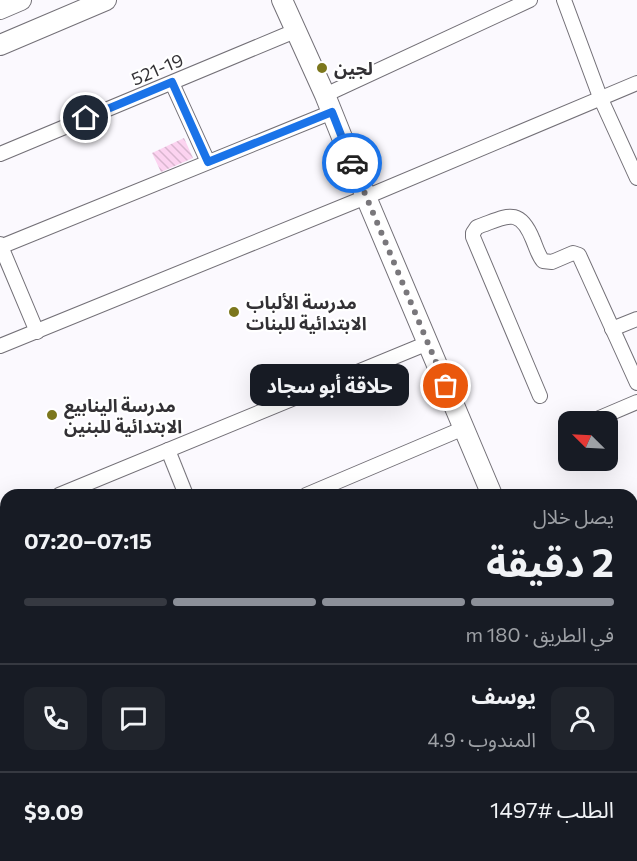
<!DOCTYPE html>
<html lang="ar">
<head>
<meta charset="utf-8">
<style>
  :root { --surface:#171b24; --page:#20242c; --text:#f1f3f6; --muted:#9ea1a6; --line:#363941; --accent:#8c9099 }
  body { margin:0; font-family:Commissioner,"Noto Sans Arabic",sans-serif; background:var(--page); color:var(--text); direction:rtl; height:100vh; display:flex; flex-direction:column; font-size:22px; white-space:nowrap }
  * { box-sizing:border-box; margin:0 }
  p { font-size:20px; color:var(--muted) }
  .icon { flex:none; width:33px; height:33px; fill:none; stroke:currentColor; stroke-width:2; stroke-linecap:round; stroke-linejoin:round }
  .map { position:relative; flex:1; overflow:hidden; direction:ltr }
  .side { position:absolute; left:0px; top:489px; width:638px; height:372px; display:flex; flex-direction:column; background:var(--surface); border-radius:18px 18px 0 0; box-shadow:0 6px 24px #0002; direction:rtl }
  .side>* { flex:none }
  .needle { width:39px; rotate:294deg }
  .buttons { position:absolute; left:558px; top:411px; display:grid; gap:12px }
  .buttons a { display:grid; place-items:center; width:60px; height:60px; border-radius:12px; background:var(--surface); box-shadow:0 6px 24px #0002; font-size:30px }
  .pin { position:absolute; display:grid; place-items:center; width:51px; height:51px; color:#fff; margin:-26px; border:3px solid #fff; border-radius:50%; box-shadow:0 2px 6px #0007 }
  .courier { position:absolute; display:grid; place-items:center; width:60px; height:60px; margin:-30px; border:4px solid #1a73e8; border-radius:50%; background:#fff; color:#222; box-shadow:0 2px 8px #0007 }
  .bubble { position:absolute; height:42px; border-radius:12px; background:var(--surface); box-shadow:0 6px 24px #0002; font-size:20px; font-weight:700; line-height:42px; text-align:center; direction:rtl }
  .headline em { font-style:normal; font-weight:700 }
  .headline div { display:flex; flex-direction:column-reverse }
  .headline { display:flex; align-items:center; justify-content:space-between; height:102px; padding:0 24px }
  h1 { font-size:39px; font-weight:700; line-height:45px }
  .bar { display:grid; grid-template-columns:repeat(4,1fr); gap:9px 6px; align-content:center; height:72px; padding:0 24px }
  .bar i { height:8px; border-radius:4px; background:var(--line) }
  .bar .current { background:var(--accent) }
  .bar p { grid-column:span 4 }
  .line { display:flex; align-items:center; gap:15px; padding:0 24px; border-top:2px solid var(--line) }
  .line div { flex:1 }
  .round { display:grid; place-items:center; flex:none; width:63px; height:63px; border-radius:12px; background:var(--page) }
  .map>svg:first-child { display:block }
  .building { fill:url(#building-back-hatch) }
  .lines { fill:none; stroke-linecap:round; stroke-linejoin:round }
  .lane-casing { stroke:#737077; stroke-width:10 }
  .street-casing { stroke:#737077; stroke-width:16 }
  .secondary-casing { stroke:#737077; stroke-width:22 }
  .lane { stroke:#fff; stroke-width:7 }
  .street { stroke:#fff; stroke-width:14 }
  .secondary { stroke:#fff; stroke-width:20 }
  .done { stroke:#79777b; stroke-width:6; stroke-dasharray:0 10.8 }
  .route { stroke:#1a73e8; stroke-width:8 }
  .poi-dot { fill:#7c771d; stroke:#fff; stroke-width:2 }
  .labels { text-anchor:middle; dominant-baseline:central; stroke-width:4.5; stroke-linejoin:round; paint-order:stroke }
  .poi-label { font-size:18px; font-weight:bold; fill:#333135; stroke:#fff; text-anchor:start }
  .street-label { font-size:18px; fill:#333135; stroke:#fff }
</style>
</head>
<body>
<div class="map">
<svg width="637" height="861" viewBox="0 0 637 861">
  <defs>
    <pattern id="building-back-hatch" width="6" height="6" patternUnits="userSpaceOnUse" patternTransform="scale(1.5)"><rect width="6" height="6" fill="#fcd3f0"/><path d="M-1 5l2 2M0 0l6 6M5-1l2 2" fill="none" stroke="#d8b6ce"/></pattern>
  </defs>
  <rect width="100%" height="100%" fill="#fbf9fe"/>
  <path class="building" d="M184,138L193,158L161,172L152,153Z"/>
  <g class="lines">
    <g class="lane-casing">
      <g id="lane">
        <path d="M632,623L637,622"/>
        <path d="M632,691L637,688"/>
      </g>
    </g>
    <g class="street-casing">
      <g id="street">
        <path d="M564,0L600,97L637,178"/>
        <path d="M172,83L208,162"/>
        <path d="M325,95L530,0"/>
        <path d="M0,154L295,31"/>
        <path d="M0,244L37,332"/>
        <path d="M0,247L332,112"/>
        <path d="M612,329L637,319"/>
        <path d="M0,346L366,197L637,83"/>
        <path d="M540,396L473,237V233L477,227C506,217 519,205 533,240C536,247 538,255 543,261L552,262L573,253L579,255L637,383"/>
        <path d="M590,422L637,402"/>
        <path d="M168,450L186,495"/>
        <path d="M59,495L428,343"/>
        <path d="M306,495L464,428"/>
        <path d="M0,519L6,517"/>
        <path d="M0,557L6,571"/>
        <path d="M0,647L6,644"/>
        <path d="M0,716L6,713"/>
        <path d="M0,813L6,810"/>
        <path d="M0,849L4,861"/>
        <path d="M320,855L323,861"/>
        <path d="M489,861L503,855"/>
      </g>
    </g>
    <g class="secondary-casing">
      <g id="secondary">
        <path d="M282,0L325,95L366,197L492,495"/>
        <path d="M0,9L21,0"/>
        <path d="M0,45L106,0"/>
        <path d="M632,823L637,836"/>
        <path d="M117,861L131,855"/>
        <path d="M240,861L255,855"/>
      </g>
    </g>
    <use href="#lane" class="lane"/>
    <use href="#street" class="street"/>
    <use href="#secondary" class="secondary"/>
  </g>
  <g class="lines">
    <path class="done" d="M352,163L446,386"/>
    <path class="route" d="M86,118L172,82L208,162L332,112L352,163"/>
  </g>
  <g class="poi-dot">
    <circle cx="322" cy="68" r="6"/>
    <circle cx="234" cy="312" r="6"/>
    <circle cx="52" cy="415" r="6"/>
  </g>
  <g class="labels">
    <g class="poi-label">
      <text x="334" y="68">لجين</text>
      <text x="246" y="302">مدرسة الألباب<tspan x="246" dy="21">الابتدائية للبنات</tspan></text>
      <text x="64" y="405">مدرسة الينابيع<tspan x="64" dy="21">الابتدائية للبنين</tspan></text>
    </g>
    <g class="street-label">
      <text transform="translate(157 69) rotate(-23)">521-19</text>
    </g>
  </g>
</svg>
<div class="buttons">
<a><svg class="needle" viewBox="-14 -14 28 28"><path d="M0-13l5 13h-10z" fill="#e53935"/><path d="M0 13l5-13h-10z" fill="#9ea1a6"/></svg></a>
</div>
<div class="pin" style="left:446px;top:386px;background:#ea580c"><svg class="icon" aria-label="bag" viewBox="0 0 24 24"><path d="M5 8h14l-1 12H6zM9 8a3 3 0 0 1 6 0"/></svg></div>
<div class="pin" style="left:86px;top:118px;background:#1f2937"><svg class="icon" aria-label="home" viewBox="0 0 24 24"><path d="M3 11l9-7 9 7M6 9v11h12V9"/></svg></div>
<div class="courier" style="left:352px;top:163px"><svg class="icon" aria-label="car" viewBox="0 0 24 24"><path d="M5 17H2v-5l4-1 3-4h7l3 4 3 1v5h-3M9 17h6M6 11h13"/><circle cx="7" cy="17" r="2"/><circle cx="17" cy="17" r="2"/></svg></div>
<div class="bubble" style="left:250px;top:364px;width:159px">حلاقة أبو سجاد</div>
<section class="side">
<div class="headline"><div><h1>2 دقيقة</h1><p>يصل خلال</p></div><em>07:15–07:20</em></div>
<div class="bar"><i class="current"></i><i class="current"></i><i class="current"></i><i></i><p>في الطريق · 180 m</p></div>
<div class="line" style="height:108px"><a class="round"><svg class="icon" aria-label="person" viewBox="0 0 24 24"><circle cx="12" cy="8" r="4"/><path d="M4 21q1-7 8-7t8 7"/></svg></a><div><b>يوسف</b><p>المندوب · 4.9</p></div><a class="round"><svg class="icon" aria-label="chat" viewBox="0 0 24 24"><path d="M4 5h16v11H9l-5 4z"/></svg></a><a class="round"><svg class="icon" aria-label="phone" viewBox="0 0 24 24"><path d="M5 4h4l2 5-3 2q2 4 5 5l2-3 5 2v4C11 20 4 13 5 4z"/></svg></a></div>
<div class="line" style="height:78px"><div>الطلب #1497</div><b>$9.09</b></div>
</section>
</div>
</body>
</html>
